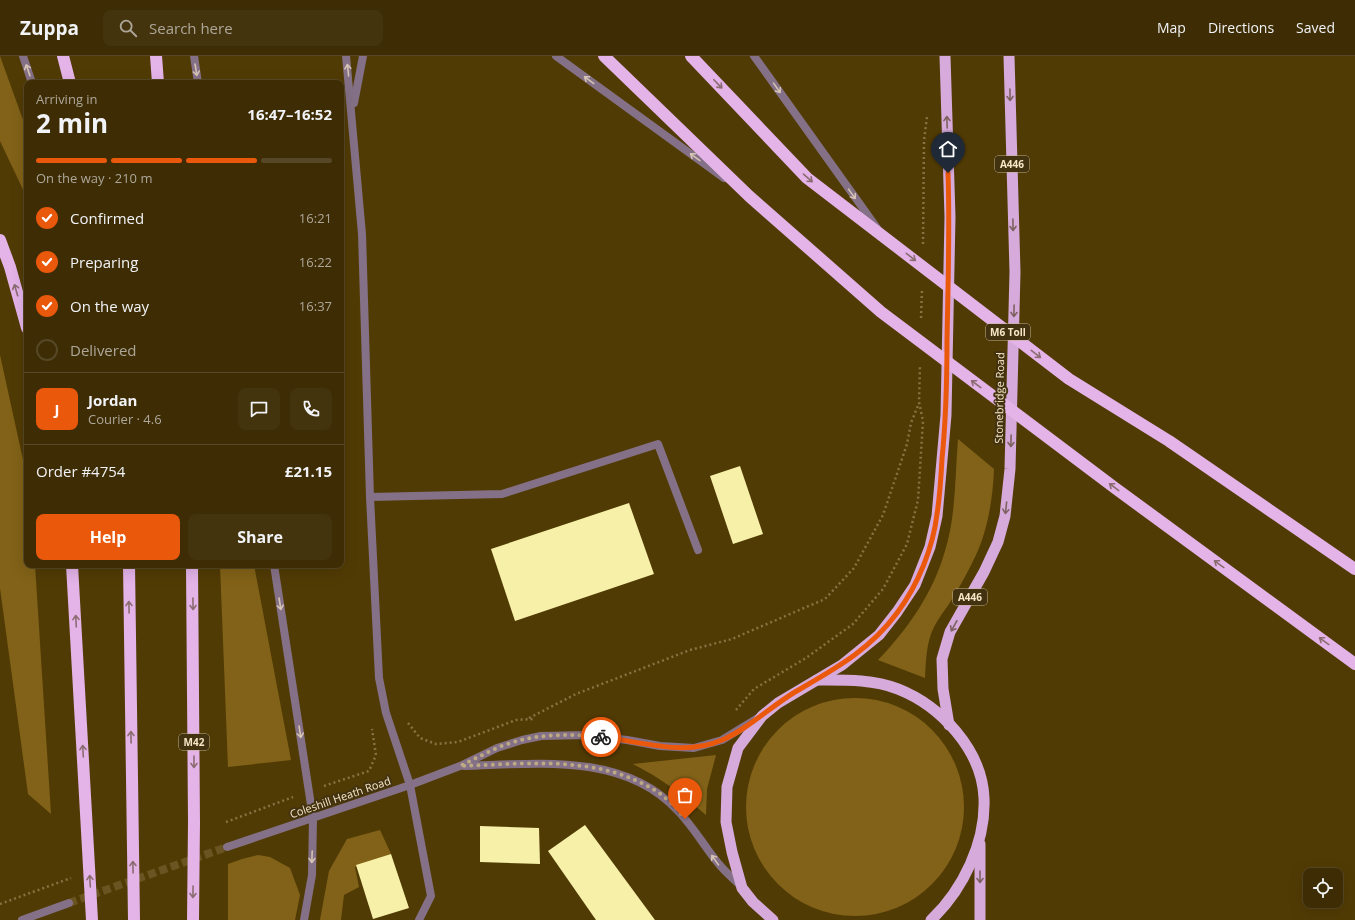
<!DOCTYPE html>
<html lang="en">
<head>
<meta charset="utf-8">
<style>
  :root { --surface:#3d2c04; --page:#44340e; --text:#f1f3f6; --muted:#ada79a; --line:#564826; --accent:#ea580c }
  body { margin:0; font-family:"Open Sans",sans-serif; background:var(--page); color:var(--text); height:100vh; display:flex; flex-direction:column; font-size:15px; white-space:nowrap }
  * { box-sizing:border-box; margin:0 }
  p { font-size:13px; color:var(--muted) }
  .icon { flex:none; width:22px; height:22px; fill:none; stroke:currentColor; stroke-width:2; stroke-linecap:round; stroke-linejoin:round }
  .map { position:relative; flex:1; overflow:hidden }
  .panel { position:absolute; left:24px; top:24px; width:320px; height:488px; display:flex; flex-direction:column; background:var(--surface); border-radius:8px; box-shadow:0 4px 16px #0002,0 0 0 1px var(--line) }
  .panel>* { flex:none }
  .buttons { position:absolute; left:1303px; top:812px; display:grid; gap:8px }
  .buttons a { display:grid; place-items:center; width:40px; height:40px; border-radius:8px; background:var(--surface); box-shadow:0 4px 16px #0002,0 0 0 1px var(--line); font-size:20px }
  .pin { position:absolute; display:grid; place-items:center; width:34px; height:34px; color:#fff; margin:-41px -17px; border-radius:50% 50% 50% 0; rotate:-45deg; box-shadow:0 0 4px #0007 }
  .pin .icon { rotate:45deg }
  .courier { position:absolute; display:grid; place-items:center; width:40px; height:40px; margin:-20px; border:3px solid #ea580c; border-radius:50%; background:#fff; color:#222; box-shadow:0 1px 5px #0007 }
  .overview em { font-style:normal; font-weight:700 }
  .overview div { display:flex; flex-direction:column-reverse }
  .overview { display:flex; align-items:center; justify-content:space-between; height:68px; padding:0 12px }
  h1 { font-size:26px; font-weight:700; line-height:30px }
  .bar { display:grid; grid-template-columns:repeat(4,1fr); gap:6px 4px; align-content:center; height:48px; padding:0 12px }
  .bar i { height:5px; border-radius:3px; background:var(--line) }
  .bar .on { background:var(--accent) }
  .bar p { grid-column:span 4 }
  .line { display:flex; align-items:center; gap:10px; padding:0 12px; border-top:1px solid var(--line) }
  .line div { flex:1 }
  .round { display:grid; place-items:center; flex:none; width:42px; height:42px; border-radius:8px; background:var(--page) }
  ol { padding:0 12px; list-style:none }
  li { display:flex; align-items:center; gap:12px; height:44px }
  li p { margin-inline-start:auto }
  li .icon { padding:4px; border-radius:50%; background:var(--accent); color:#fff; stroke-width:4 }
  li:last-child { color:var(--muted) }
  li i { width:22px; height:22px; border:2px solid var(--line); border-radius:50% }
  .cta { display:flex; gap:8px; margin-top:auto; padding:8px 12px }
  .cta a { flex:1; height:46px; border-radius:8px; background:var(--accent); color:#fff; font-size:16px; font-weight:700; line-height:46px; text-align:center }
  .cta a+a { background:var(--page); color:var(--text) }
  header { display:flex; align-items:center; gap:24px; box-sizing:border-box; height:56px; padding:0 20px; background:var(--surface); border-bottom:1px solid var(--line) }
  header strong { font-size:19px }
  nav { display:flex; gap:22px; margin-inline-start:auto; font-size:14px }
  .search { width:280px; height:36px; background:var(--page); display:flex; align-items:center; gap:10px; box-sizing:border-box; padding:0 14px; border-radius:8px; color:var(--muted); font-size:15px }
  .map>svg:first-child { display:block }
  .green { fill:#826218 }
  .building { fill:#f6f0a8 }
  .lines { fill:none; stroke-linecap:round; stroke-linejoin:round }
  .tertiary-tunnel { stroke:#6a5522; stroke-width:8; stroke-dasharray:8 4; stroke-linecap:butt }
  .path { stroke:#867243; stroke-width:2.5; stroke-dasharray:2 3; stroke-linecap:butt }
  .service { stroke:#857187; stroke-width:8 }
  .tertiary { stroke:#857187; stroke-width:8 }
  .trunk { stroke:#d6aada; stroke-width:11 }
  .motorway { stroke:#e4b3e8; stroke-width:12 }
  .oneway { stroke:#d5c3b4 }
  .oneway2 { stroke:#8b6c71 }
  .oneway3 { stroke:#7d6261 }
  .done { stroke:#bdaa83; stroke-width:4; stroke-dasharray:0 7.2 }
  .route { stroke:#ea580c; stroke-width:5 }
  .labels { text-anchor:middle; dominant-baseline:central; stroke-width:4; stroke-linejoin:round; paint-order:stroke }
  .shield { fill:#423210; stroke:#c1b090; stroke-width:1 }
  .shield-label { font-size:10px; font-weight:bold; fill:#f7e6c7 }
  .street-label { font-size:11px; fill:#f7e6c7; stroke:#423210 }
</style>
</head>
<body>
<header>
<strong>Zuppa</strong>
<div class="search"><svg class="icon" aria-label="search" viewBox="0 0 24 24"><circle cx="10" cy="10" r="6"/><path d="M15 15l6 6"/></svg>Search here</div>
<nav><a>Map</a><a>Directions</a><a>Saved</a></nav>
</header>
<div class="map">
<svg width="1355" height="864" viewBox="0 0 1355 864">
  <rect width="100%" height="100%" fill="#513b05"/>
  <g class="green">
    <path d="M0,0L27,75V142L0,85Z"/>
    <path d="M0,299L27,422V509H35L51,758L28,738L0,532Z"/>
    <path d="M958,383L994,413C993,441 988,473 976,499C968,516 959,532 949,548C944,555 938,563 934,571C926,587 926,605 925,622L878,604C908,573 933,537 945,495C956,460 955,420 958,383Z"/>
    <path d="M220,509H254L291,704L228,711Z"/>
    <circle cx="855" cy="751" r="109"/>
    <path d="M716,699L707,733L706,759C682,738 662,723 633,708Z"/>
    <path d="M380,774L391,798L355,811L359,831L344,839L341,864H320L329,815L347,783Z"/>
    <path d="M258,799L270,801L290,812L300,839L295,864H228V808L242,803Z"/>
  </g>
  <g class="building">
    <path d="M740,410L763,478L733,488L710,420Z"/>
    <path d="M629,447L654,518L515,565L491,493Z"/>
    <path d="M585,769L655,864H596L548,795Z"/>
    <path d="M480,770L539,772L540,808L480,806Z"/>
    <path d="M391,798L409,852L373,863L356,809Z"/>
  </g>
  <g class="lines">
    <path class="tertiary-tunnel" d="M69,847L227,791"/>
    <g class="path">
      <path d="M923,188L924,84L927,61"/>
      <path d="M921,262L922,233"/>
      <path d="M736,654L754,633L806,602L853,568L883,533L907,488L918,444L923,365L919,346L920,309"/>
      <path d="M529,662L576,638L690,594L732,583L825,543L854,512L883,459L907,388L911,367L919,347"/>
      <path d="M408,667L420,682L436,688L458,686L516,664L533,663"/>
      <path d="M324,730L369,715L376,699L372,673"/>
      <path d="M226,766L293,741"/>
      <path d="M0,848L71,822"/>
    </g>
    <g class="service">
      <path d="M23,0L32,27"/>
      <path d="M194,0L198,27"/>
      <path d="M346,0L362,178L370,441L379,622L386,657L410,729L431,840L419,864"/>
      <path d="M556,0L724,122"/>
      <path d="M754,0L877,172"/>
      <path d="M354,47L363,0"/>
      <path d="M370,441L502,438L658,388L698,494"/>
      <path d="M274,509L313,762L312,819L304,864"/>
    </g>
    <g class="tertiary">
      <path d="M464,710C535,708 623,696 677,754C693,770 704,790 718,807C725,816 734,823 742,831"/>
      <path d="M227,791L410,729L460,710L497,692L522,684L541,680L587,679L627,684L660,690L694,692L722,684L758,662"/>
      <path d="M22,864L69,847"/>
    </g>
    <g class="trunk">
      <path d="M817,624C844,624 872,623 898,633C941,650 982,694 984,742C986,786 963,834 931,864"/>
      <path d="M949,669L943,633L942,603L950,576L984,516L998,486L1005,460L1010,413L1015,216L1009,0"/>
      <path d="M773,864L753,846L742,832L732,796L726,766L727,731L738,692L762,660L778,647L842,609L879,579L897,556L915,529L930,491L937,460L946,359L950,161L945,0"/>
      <path d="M980,864V788"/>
    </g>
    <g class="motorway">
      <path d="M63,0L70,27"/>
      <path d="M156,0L158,27"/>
      <path d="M604,0L749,140L881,256L1115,432L1355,608"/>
      <path d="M691,0L807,122L1069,323L1169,385L1355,513"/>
      <path d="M0,184L10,211L27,272"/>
      <path d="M72,509L92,864"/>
      <path d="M129,509L134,864"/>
      <path d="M192,509L194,766L193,864"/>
    </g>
  </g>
  <defs><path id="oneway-shaft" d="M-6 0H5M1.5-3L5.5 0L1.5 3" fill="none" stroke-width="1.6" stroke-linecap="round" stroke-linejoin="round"/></defs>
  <g class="oneway">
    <use href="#oneway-shaft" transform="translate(28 14) rotate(-109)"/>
    <use href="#oneway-shaft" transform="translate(196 14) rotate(81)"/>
    <use href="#oneway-shaft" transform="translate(348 14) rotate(-96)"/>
    <use href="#oneway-shaft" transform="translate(589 24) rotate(-144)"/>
    <use href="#oneway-shaft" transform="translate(777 32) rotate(55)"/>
    <use href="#oneway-shaft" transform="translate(695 101) rotate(-144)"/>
    <use href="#oneway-shaft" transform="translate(852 138) rotate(55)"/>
    <use href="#oneway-shaft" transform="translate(280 548) rotate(81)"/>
    <use href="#oneway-shaft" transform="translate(300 676) rotate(81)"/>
    <use href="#oneway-shaft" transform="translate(312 801) rotate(92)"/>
    <use href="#oneway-shaft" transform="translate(715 804) rotate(-126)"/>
  </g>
  <g class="oneway2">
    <use href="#oneway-shaft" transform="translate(718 28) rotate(46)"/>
    <use href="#oneway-shaft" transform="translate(808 122) rotate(41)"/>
    <use href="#oneway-shaft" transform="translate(911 201) rotate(38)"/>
    <use href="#oneway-shaft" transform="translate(16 234) rotate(-106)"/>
    <use href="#oneway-shaft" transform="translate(1036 298) rotate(38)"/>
    <use href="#oneway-shaft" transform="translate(976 328) rotate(-143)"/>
    <use href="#oneway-shaft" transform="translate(1114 431) rotate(-143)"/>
    <use href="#oneway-shaft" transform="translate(1219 508) rotate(-144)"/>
    <use href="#oneway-shaft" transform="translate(193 548) rotate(89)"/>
    <use href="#oneway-shaft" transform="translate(129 551) rotate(-91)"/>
    <use href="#oneway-shaft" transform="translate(76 565) rotate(-93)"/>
    <use href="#oneway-shaft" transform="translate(1324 585) rotate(-144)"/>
    <use href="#oneway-shaft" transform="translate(131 681) rotate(-91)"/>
    <use href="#oneway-shaft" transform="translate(83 695) rotate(-93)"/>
    <use href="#oneway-shaft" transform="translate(194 706) rotate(90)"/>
    <use href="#oneway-shaft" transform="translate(133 811) rotate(-91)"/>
    <use href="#oneway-shaft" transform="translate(90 825) rotate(-93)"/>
    <use href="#oneway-shaft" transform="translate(193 836) rotate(91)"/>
  </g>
  <g class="oneway3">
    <use href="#oneway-shaft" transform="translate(1010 39) rotate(89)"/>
    <use href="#oneway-shaft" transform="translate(947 66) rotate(-92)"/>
    <use href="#oneway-shaft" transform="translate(1013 169) rotate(89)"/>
    <use href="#oneway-shaft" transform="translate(1014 255) rotate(91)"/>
    <use href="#oneway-shaft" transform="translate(1011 385) rotate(91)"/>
    <use href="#oneway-shaft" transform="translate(1006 452) rotate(96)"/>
    <use href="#oneway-shaft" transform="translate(954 570) rotate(119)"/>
    <use href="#oneway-shaft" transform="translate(980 821) rotate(90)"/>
  </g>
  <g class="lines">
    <path class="done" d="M601,681C566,677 529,678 497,692C484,698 472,704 460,710C526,708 601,698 659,737C669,744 678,754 685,763"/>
    <path class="route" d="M601,681C641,685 683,701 722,684C748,673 770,651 795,636C834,613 869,595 897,557C918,529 933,492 937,458C940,440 941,421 942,403C946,363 947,324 947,284C948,228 950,172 948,117"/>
  </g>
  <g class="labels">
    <g class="shield">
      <rect x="995" y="100" width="34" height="16" rx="3"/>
      <rect x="986" y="268" width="44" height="16" rx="3"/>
      <rect x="953" y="533" width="34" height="16" rx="3"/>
      <rect x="179" y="678" width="30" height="16" rx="3"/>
    </g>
    <g class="shield-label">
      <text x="1012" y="108">A446</text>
      <text x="1008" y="276">M6 Toll</text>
      <text x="970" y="541">A446</text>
      <text x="194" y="686">M42</text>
    </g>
    <g class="street-label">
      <text transform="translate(999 342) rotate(-89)">Stonebridge Road</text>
      <text transform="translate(340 741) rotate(-19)">Coleshill Heath Road</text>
    </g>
  </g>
</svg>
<div class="buttons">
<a><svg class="icon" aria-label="locate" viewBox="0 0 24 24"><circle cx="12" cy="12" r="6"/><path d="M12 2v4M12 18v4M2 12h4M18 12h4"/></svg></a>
</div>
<div class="pin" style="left:685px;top:763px;background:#ea580c"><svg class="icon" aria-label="bag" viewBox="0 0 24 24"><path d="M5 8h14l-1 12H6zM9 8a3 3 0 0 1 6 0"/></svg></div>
<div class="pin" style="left:948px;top:117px;background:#1f2937"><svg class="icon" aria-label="home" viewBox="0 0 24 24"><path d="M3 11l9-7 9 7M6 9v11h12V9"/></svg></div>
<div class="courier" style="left:601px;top:681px"><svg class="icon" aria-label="bike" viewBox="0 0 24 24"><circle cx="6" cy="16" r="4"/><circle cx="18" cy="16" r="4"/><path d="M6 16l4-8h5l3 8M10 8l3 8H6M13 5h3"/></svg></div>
<section class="panel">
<div class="overview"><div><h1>2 min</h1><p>Arriving in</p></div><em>16:47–16:52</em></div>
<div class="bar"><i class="on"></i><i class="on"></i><i class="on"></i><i></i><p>On the way · 210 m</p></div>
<ol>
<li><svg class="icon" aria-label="check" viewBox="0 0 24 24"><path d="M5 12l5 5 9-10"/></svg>Confirmed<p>16:21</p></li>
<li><svg class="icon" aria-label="check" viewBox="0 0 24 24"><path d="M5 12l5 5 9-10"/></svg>Preparing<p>16:22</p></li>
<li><svg class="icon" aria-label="check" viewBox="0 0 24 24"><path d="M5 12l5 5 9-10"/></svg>On the way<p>16:37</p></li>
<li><i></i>Delivered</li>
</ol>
<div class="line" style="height:72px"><b class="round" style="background:var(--accent);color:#fff">J</b><div><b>Jordan</b><p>Courier · 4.6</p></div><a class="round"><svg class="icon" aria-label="chat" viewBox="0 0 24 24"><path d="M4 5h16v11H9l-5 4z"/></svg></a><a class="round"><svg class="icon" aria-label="phone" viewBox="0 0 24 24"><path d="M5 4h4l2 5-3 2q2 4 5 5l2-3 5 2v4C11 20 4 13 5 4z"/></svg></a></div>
<div class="line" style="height:52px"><div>Order #4754</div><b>£21.15</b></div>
<div class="cta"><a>Help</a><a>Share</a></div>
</section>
</div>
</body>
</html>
